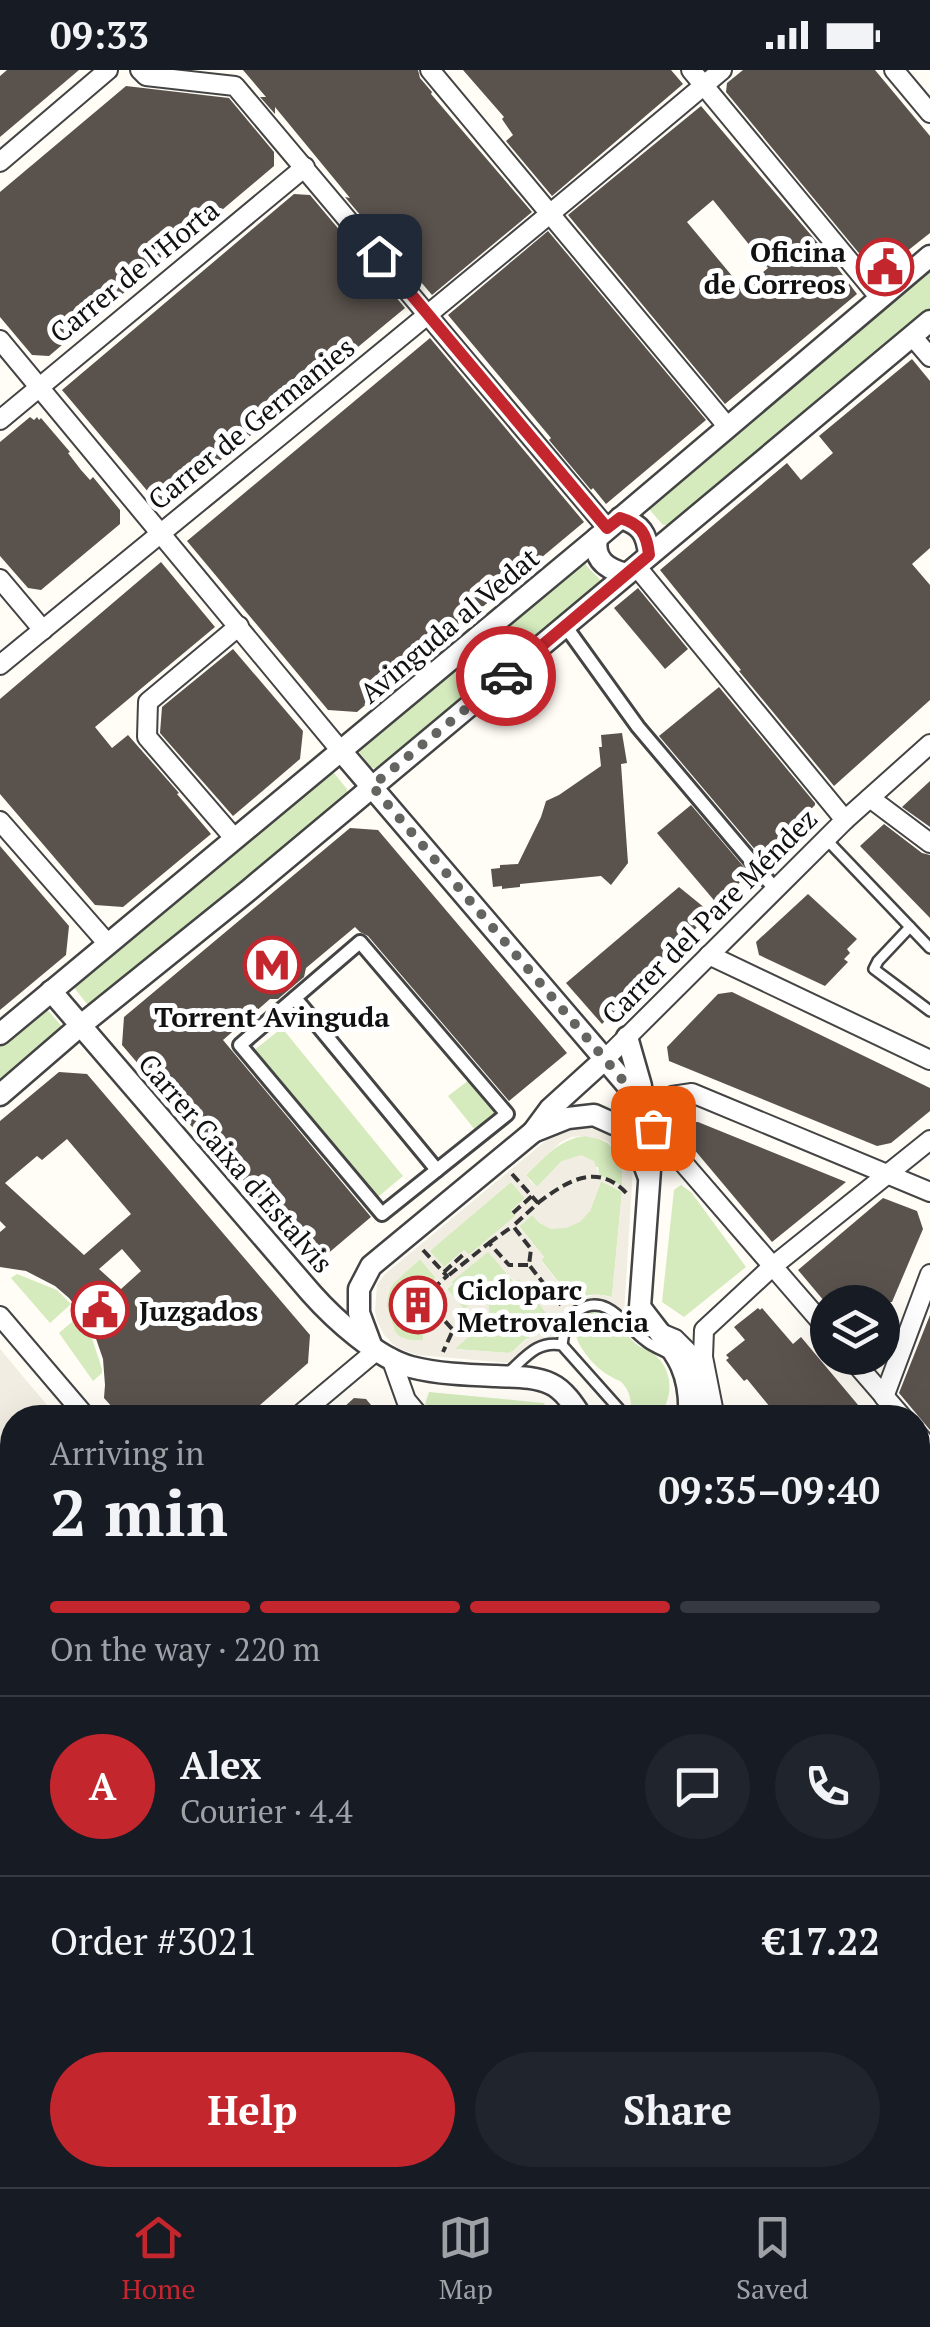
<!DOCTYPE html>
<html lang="en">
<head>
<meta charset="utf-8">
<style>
  :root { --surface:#171b24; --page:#20242c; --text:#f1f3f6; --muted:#9ea1a6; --line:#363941; --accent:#c4262e }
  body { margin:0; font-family:"PT Serif",serif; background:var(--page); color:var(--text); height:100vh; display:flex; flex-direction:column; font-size:38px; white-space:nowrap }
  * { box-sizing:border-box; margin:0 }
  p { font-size:32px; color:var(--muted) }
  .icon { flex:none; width:55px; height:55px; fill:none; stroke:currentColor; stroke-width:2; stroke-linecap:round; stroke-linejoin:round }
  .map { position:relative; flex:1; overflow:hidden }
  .side { position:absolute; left:0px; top:1335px; width:930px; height:782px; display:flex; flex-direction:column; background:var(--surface); border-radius:40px 40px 0 0; box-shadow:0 10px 40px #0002 }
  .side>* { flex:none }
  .tools { position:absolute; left:810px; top:1215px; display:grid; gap:20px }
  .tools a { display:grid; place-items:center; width:90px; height:90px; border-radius:50%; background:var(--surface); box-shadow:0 10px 40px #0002; font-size:50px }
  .pin { position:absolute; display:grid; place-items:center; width:85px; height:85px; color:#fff; margin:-42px; border-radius:20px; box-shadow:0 5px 15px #0006 }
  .courier { position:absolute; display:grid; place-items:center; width:100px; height:100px; margin:-50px; border:8px solid #c4262e; border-radius:50%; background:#fff; color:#222; box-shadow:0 2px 12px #0007 }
  .summary em { font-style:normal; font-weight:700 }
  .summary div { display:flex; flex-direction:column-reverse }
  .summary { display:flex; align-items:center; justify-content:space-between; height:170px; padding:0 50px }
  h1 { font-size:65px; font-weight:700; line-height:75px }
  .bar { display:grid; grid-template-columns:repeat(4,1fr); gap:15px 10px; align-content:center; height:120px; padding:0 50px }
  .bar i { height:12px; border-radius:8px; background:var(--line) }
  .bar .active { background:var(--accent) }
  .bar p { grid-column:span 4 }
  .line { display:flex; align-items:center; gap:25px; padding:0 50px; border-top:2px solid var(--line) }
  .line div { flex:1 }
  .round { display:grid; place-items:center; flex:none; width:105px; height:105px; border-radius:52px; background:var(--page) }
  .action { display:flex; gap:20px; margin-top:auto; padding:20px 50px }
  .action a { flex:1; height:115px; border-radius:60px; background:var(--accent); color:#fff; font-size:40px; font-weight:700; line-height:115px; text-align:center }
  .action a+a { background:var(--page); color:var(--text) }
  .status { display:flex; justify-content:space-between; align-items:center; height:70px; padding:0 50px; background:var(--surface); direction:ltr }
  .status svg { height:28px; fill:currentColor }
  .tab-bar { display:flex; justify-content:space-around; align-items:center; height:140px; border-top:2px solid var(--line); background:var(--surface); font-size:28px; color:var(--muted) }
  .tab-bar a { display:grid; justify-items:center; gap:5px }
  .tab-bar .active { color:var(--accent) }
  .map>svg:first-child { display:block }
  .farmland { fill:#f6f3d4 }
  .green { fill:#d5ebbd }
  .plaza { fill:#f1ede2; fill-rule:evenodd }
  .building { fill:#5a524d; fill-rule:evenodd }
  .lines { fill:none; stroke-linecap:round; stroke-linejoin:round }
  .service-casing { stroke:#444; stroke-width:14 }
  .pedestrian-casing { stroke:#444; stroke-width:18 }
  .minor-casing { stroke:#444; stroke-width:22 }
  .tertiary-casing { stroke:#444; stroke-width:25 }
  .path { stroke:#333; stroke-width:4; stroke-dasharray:10 5; stroke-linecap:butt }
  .service { stroke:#fff; stroke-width:9 }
  .pedestrian { stroke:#fff; stroke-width:12 }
  .minor { stroke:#fff; stroke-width:18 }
  .tertiary { stroke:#fff; stroke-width:20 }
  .done { stroke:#646461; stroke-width:10; stroke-dasharray:0 18 }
  .route { stroke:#c4262e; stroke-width:12 }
  .labels { text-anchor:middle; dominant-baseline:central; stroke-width:10; stroke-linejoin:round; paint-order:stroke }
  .poi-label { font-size:28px; font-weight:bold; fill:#111; stroke:#fff; text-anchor:start }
  .street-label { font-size:28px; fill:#111; stroke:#fff }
</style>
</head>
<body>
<div class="status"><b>09:33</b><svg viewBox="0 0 49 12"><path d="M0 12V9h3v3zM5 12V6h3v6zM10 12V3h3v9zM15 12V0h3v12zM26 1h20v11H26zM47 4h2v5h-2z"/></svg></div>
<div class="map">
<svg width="930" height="2117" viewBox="0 0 930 2117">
  <rect width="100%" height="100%" fill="#fffdf5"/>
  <rect class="farmland" x="128" y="2105" width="147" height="12"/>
  <g class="green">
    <path d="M930,197V238L669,456L662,454L649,439V432Z"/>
    <path d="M581,491L584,492C589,500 597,505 601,511L596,517L377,699L371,697L360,683V676Z"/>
    <path d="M330,702L334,703L347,719V724L93,936L88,935L75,919L76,913Z"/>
    <path d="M46,938L65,960L0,1014V977Z"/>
    <path d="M282,958L403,1106L372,1132L248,985Z"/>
    <path d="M469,1010L496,1043L475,1060L448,1026Z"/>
    <path d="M585,1066C616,1070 623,1086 623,1116L599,1105L598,1097L562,1091L537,1117L526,1105C544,1088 559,1069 585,1066Z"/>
    <path d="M601,1111L622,1122L612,1227C597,1224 587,1223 574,1231L541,1190L544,1187L519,1156L532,1145L590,1141Z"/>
    <path d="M511,1112L525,1128L516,1146L469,1185L464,1180L444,1197L429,1181Z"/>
    <path d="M681,1115L691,1122L746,1197L684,1247L662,1232L674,1120Z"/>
    <path d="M488,1181L514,1212L519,1209L553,1251L549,1262L526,1269L513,1281L508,1283L454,1279L488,1249L489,1236L481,1232L464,1239L447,1219L453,1214L451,1212Z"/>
    <path d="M420,1189L436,1208L408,1235L424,1254L423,1270C416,1270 405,1271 399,1266C387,1257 384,1231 390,1219C396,1207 411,1198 420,1189Z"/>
    <path d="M17,1204L57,1220L71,1234L50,1253L11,1208Z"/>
    <path d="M594,1238C614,1244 621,1259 635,1273C641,1279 649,1279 655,1285C674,1301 674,1330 657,1347H631C631,1336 632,1325 624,1315C618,1308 617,1311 610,1306C596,1299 576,1276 575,1261L586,1248L582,1243Z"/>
    <path d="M80,1245L89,1259L102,1299V1303L93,1311L59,1263Z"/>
    <path d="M429,1322L544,1333L549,1347H439L425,1334Z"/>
    <path d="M12,1861V2048L3,2047L0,2042V1863Z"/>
    <path d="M930,1884V2089L924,2117H818L820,2105H918V1900Z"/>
    <path d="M2,2056L7,2061H12V2105H128V2117H0V2070Z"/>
    <path d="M291,2105H610L607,2117H290Z"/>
  </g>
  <g class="plaza">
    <path d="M590,1053L616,1064L624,1073L633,1097L624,1245L608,1233L598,1230L586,1232L569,1244L561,1254L559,1271H541L510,1293L417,1285L396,1277L385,1266L377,1251L375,1241L377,1215L385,1204L555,1063L567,1056ZM585,1066L608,1071L618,1084L622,1094V1115L599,1105L594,1091L581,1085L562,1091L537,1117L530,1111L526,1104L561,1072L572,1067ZM601,1111L622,1121L612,1227L597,1224L574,1231L541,1191L544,1187L519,1157L532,1145L539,1153L551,1159L566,1158L580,1152L590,1141ZM511,1112L525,1128L511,1140L515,1146L469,1185L464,1180L444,1197L430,1181ZM488,1182L515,1212L519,1209L553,1251L549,1262L531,1266L513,1281L508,1283L455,1279L489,1249V1236L481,1232L472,1233L464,1239L447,1219L453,1214L452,1211ZM420,1189L436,1208L419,1225L428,1235L417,1245L424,1254L423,1270H409L399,1266L395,1261L387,1237L388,1223L392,1215Z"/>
    <path d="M0,1279L57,1347L12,1348V1394L0,1405Z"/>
  </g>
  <g class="building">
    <path d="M7,0H79L0,67V6Z"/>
    <path d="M243,0H418L420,8L432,22L431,24L532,142L432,225L380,164L378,166L345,127L350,128L275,37V44L260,27H266Z"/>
    <path d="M463,0H671L683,14L552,126L506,71L513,65L502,49L504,47Z"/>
    <path d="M743,0H875L930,66V163L877,205L726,22L727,13Z"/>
    <path d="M126,16L229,28L274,82V96L49,286L32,285L0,247V122Z"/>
    <path d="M701,36L828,185L857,224L725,334L568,145ZM713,130L768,198L743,219L687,152Z"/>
    <path d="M294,124L310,125L405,238L329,301L318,288L274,326L284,338L172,430H155L62,320Z"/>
    <path d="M548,161L706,350L606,434L593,418L591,420L549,370L551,368L448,245Z"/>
    <path d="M430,268L584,452L357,642L328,640L187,471Z"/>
    <path d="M912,289L930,311V478L912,494L930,515V630L834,716L739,601L741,600L660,500L787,393L801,410L833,383L819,366Z"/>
    <path d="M30,347L34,350L37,347L39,350L41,348L70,382L68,383L81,400L90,410L93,407L120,440V454L41,520L28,518L0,486V372Z"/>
    <path d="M161,492L215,557L95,657L112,678L128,665L179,723L177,724L211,764L123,837L95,835L0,724V629Z"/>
    <path d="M638,518L688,579L665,599L614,538Z"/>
    <path d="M233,579L303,661L300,689L233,746L160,663L162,637Z"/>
    <path d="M719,617L815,733V735L763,789L659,666Z"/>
    <path d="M622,663L627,693L621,694L628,793L611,815L601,806L520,814V817L502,819V816L493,817L491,799L500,798V795L518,794L541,747L546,731L559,725L601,696L599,677H602L601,665Z"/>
    <path d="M930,711V757L902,737Z"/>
    <path d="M691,735L749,803L718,835L657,763Z"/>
    <path d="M884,754L922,783L930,785V848L860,776Z"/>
    <path d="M350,758L378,760L567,983L509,1031L368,866L360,862L355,857L306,898L304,907L278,929H270L223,970L371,1147L312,1197L122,975L124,947Z"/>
    <path d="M0,776L69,856L66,885L0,940Z"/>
    <path d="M679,817L711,843L602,954L566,913Z"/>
    <path d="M808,824L857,869L847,879L850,883L844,889L848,892L825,916L759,885L756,872Z"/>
    <path d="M732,922L930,1018V1041L891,1073L877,1076L669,991L667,977L718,924Z"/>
    <path d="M59,1002L87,1004L310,1265L308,1293L245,1348H122L104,1328L105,1315L103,1289L92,1257L69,1228L55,1216L26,1201L0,1197V1162L6,1157L0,1151V1051ZM67,1069L131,1144L84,1185L5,1113L37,1086L42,1090ZM122,1179L141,1201L121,1219L99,1199Z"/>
    <path d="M690,1052H698L846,1112L772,1172L682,1065L683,1057Z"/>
    <path d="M883,1128L917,1141L923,1159L892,1232H825L798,1200Z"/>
    <path d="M758,1238L760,1240L762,1238L793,1274L801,1267L869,1348H779L747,1309L744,1311L726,1290L729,1288L726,1285L745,1270L734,1257Z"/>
    <path d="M930,1245V1360L899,1323Z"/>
    <path d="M354,1328L366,1329L382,1348H332Z"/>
  </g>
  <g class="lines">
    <g class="service-casing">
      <g id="service">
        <path d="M826,769L930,878"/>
        <path d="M910,857L878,891L874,899L930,941"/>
        <path d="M562,1275C564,1260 565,1249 579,1240C607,1222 626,1257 646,1271C652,1276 660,1279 668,1283"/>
        <path d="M508,1303C525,1288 537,1270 562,1275L619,1339"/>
      </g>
    </g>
    <g class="pedestrian-casing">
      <g id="pedestrian">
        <path d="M566,557L638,657L775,819"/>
        <path d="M360,872L507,1044L382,1144L240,975Z"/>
        <path d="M295,928L437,1100"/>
      </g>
    </g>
    <g class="minor-casing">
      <g id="minor">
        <path d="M140,0L146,6L235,16L607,458"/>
        <path d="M430,0L727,356"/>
        <path d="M691,0L880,228"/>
        <path d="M894,0L930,43"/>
        <path d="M0,92L108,0"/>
        <path d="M912,266L930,287"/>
        <path d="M0,270L341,681"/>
        <path d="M0,350L305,97"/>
        <path d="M636,496L845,750"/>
        <path d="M0,509L43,560"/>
        <path d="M0,595C241,397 484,201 722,0"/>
        <path d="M870,728L930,773"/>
        <path d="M0,751L108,874"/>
        <path d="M235,769L147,667L148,632L239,556"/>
        <path d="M709,885L930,990"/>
        <path d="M604,990L845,750L930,674"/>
        <path d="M645,1040L672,1026L692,1023L930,1122"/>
        <path d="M653,1058L828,1260"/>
        <path d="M0,1246L87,1348"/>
        <path d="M663,1264L675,1269L691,1285L702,1348"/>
        <path d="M391,1288L406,1330L421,1348"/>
        <path d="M851,1288L903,1348"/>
        <path d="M884,1327L930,1204"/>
        <path d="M296,1348L377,1280"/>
        <path d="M715,1348L703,1287L704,1260L773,1196L930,1070"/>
        <path d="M918,1365L930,1379"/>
        <path d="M0,1405L12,1394"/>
        <path d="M918,1487L930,1477"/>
        <path d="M918,1572H922L930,1565"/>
        <path d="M0,1594L12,1583"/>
        <path d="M918,1731L930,1746"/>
        <path d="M0,1773L12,1768"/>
        <path d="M918,1898L930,1883"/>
        <path d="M278,2117V2105"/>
        <path d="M663,2117L664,2105"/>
        <path d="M818,2117L820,2105"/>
        <path d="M923,2117L930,2088"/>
      </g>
    </g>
    <g class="tertiary-casing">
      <g id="tertiary">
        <path d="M620,448C641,454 647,464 649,485"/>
        <path d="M597,468C593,490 607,499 626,504"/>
        <path d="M341,681L638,1028L653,1058L640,1237C670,1278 692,1293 689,1348"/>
        <path d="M51,921L311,1223C334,1249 377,1288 411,1297C438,1304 469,1305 496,1306C514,1307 534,1306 551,1314C564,1320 574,1335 582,1348"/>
        <path d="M0,964L597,468L930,186"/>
        <path d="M627,967L641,1016L638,1028"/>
        <path d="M0,1025L80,956L249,820L930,251"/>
        <path d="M533,1062L550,1039L604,990"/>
        <path d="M371,1275L359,1243V1219L371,1196L533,1062L568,1048L594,1045L623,1058L637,1076L648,1105"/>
        <path d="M918,1636L930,1651"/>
        <path d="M918,1681L930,1696"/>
      </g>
    </g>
    <g class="path">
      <path d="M512,1104L538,1133L513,1156L531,1179L529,1195L561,1235"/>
      <path d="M538,1133C568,1110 599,1091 629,1126"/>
      <path d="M513,1143L532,1126"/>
      <path d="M489,1173L513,1156"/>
      <path d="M423,1180L447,1206L435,1217V1240L453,1260L443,1282"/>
      <path d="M444,1202L466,1182"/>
      <path d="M449,1205L489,1173L509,1195H529"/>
      <path d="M920,1588L930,1600"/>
      <path d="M918,1993L930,1972"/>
      <path d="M872,2117L875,2105"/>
    </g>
    <use href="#service" class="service"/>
    <use href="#pedestrian" class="pedestrian"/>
    <use href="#minor" class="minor"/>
    <use href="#tertiary" class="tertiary"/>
  </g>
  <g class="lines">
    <path class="done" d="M506,606L372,716L638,1028L653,1058"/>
    <path class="route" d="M379,186L607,458L620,448C641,454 647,464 649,485L506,606"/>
  </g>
  <defs>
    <g id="civic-ring" transform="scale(2.875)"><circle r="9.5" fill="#fff" stroke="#c4262e" stroke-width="1.5"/><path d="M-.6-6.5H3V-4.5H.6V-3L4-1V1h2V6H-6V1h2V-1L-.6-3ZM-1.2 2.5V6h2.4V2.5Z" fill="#c4262e"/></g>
    <g id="metro-ring" transform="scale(2.875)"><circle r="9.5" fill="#fff" stroke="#c4262e" stroke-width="1.5"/><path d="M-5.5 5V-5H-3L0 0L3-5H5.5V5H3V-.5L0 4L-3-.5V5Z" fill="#c4262e"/></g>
    <g id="building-ring" transform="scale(2.875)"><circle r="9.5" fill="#fff" stroke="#c4262e" stroke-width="1.5"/><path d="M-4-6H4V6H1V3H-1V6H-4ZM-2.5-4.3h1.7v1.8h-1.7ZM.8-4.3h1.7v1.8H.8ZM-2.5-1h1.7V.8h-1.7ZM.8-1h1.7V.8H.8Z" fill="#c4262e"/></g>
  </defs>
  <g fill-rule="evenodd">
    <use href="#civic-ring" x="885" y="197"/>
    <use href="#metro-ring" x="272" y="895"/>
    <use href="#building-ring" x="418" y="1235"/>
    <use href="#civic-ring" x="100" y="1240"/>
  </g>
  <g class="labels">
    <g class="poi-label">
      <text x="846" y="181" text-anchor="end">Oficina<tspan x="846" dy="32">de Correos</tspan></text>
      <text x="272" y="946" text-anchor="middle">Torrent Avinguda</text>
      <text x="457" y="1219">Cicloparc<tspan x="457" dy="32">Metrovalencia</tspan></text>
      <text x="139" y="1240">Juzgados</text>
    </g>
    <g class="street-label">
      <text transform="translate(134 201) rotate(-39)">Carrer de l'Horta</text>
      <text transform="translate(251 353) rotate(-39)">Carrer de Germanies</text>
      <text transform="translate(449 555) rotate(-40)">Avinguda al Vedat</text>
      <text transform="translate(709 846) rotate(-45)">Carrer del Pare Méndez</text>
      <text transform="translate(236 1093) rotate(49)">Carrer Caixa d'Estalvis</text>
    </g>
  </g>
</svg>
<div class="tools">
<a><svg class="icon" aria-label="layers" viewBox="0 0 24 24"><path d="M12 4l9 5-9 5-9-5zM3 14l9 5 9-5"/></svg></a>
</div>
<div class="pin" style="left:653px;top:1058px;background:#ea580c"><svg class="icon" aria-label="bag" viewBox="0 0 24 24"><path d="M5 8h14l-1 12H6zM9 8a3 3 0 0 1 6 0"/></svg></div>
<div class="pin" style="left:379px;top:186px;background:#1f2937"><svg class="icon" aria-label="home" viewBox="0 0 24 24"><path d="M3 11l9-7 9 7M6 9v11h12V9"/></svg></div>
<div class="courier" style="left:506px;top:606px"><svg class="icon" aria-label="car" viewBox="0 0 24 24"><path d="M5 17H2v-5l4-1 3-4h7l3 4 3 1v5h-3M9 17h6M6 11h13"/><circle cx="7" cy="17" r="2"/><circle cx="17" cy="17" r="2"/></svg></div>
<section class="side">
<div class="summary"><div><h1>2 min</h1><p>Arriving in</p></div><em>09:35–09:40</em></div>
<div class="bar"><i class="active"></i><i class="active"></i><i class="active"></i><i></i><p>On the way · 220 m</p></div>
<div class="line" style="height:180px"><b class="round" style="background:var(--accent);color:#fff">A</b><div><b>Alex</b><p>Courier · 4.4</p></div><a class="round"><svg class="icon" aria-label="chat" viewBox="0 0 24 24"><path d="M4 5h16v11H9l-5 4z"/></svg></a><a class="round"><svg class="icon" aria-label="phone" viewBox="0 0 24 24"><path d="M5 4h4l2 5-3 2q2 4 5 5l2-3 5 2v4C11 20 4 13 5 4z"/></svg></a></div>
<div class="line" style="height:130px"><div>Order #3021</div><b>€17.22</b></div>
<div class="action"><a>Help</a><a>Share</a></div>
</section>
</div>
<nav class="tab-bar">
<a class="active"><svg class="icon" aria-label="home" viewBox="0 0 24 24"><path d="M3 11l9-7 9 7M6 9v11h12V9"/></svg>Home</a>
<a><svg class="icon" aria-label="map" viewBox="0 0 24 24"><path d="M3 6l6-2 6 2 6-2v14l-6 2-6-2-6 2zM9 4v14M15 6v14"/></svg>Map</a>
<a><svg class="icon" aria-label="saved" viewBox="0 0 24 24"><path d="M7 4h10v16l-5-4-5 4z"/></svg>Saved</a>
</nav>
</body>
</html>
